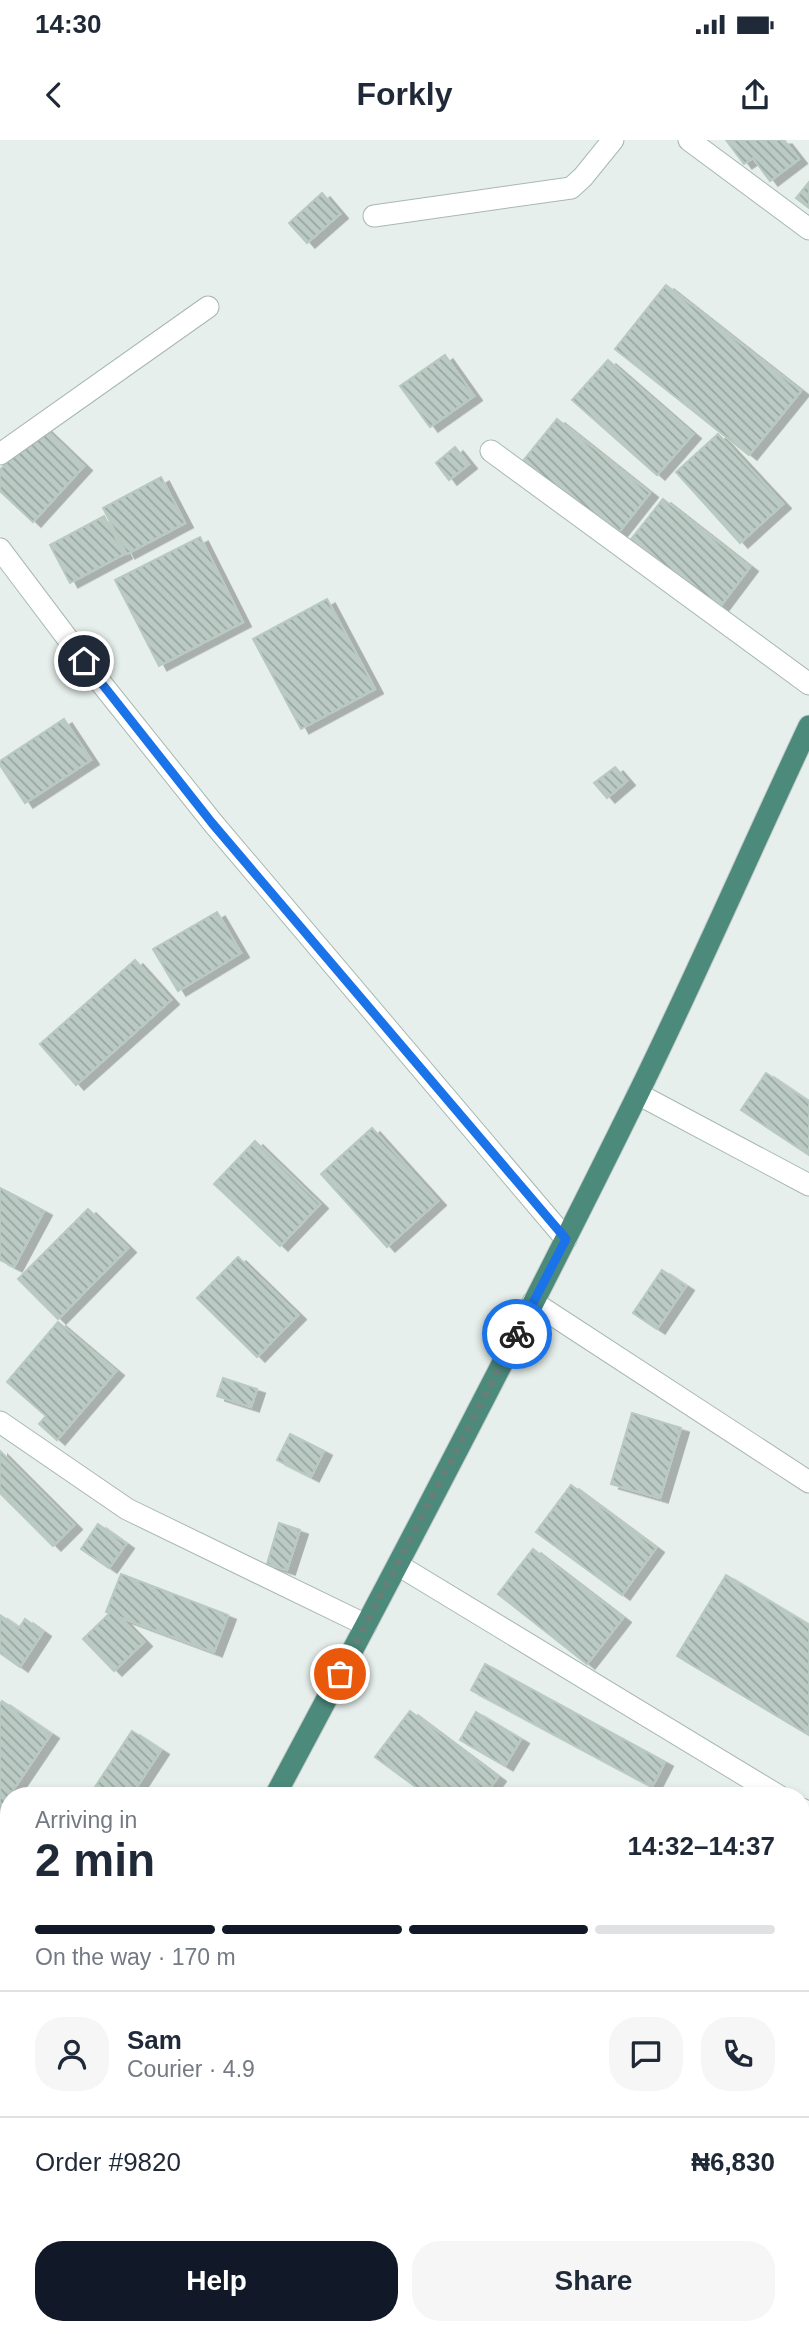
<!DOCTYPE html>
<html lang="en">
<head>
<meta charset="utf-8">
<style>
  :root { --surface:#fff; --page:#f6f6f7; --text:#1f2937; --muted:#747a83; --line:#e0e1e3; --accent:#111827 }
  body { margin:0; font-family:Helvetica,sans-serif; background:var(--page); color:var(--text); height:100vh; display:flex; flex-direction:column; font-size:26px; white-space:nowrap }
  * { box-sizing:border-box; margin:0 }
  p { font-size:23px; color:var(--muted) }
  .icon { flex:none; width:38px; height:38px; fill:none; stroke:currentColor; stroke-width:2; stroke-linecap:round; stroke-linejoin:round }
  .map { position:relative; flex:1; overflow:hidden }
  .drawer { position:absolute; left:0px; top:1647px; width:810px; height:548px; display:flex; flex-direction:column; background:var(--surface); border-radius:28px 28px 0 0; box-shadow:0 4px 10px #0003 }
  .drawer>* { flex:none }
  .pin { position:absolute; display:grid; place-items:center; width:60px; height:60px; color:#fff; margin:-30px; border:4px solid #fff; border-radius:50%; box-shadow:0 2px 7px #0007 }
  .courier { position:absolute; display:grid; place-items:center; width:70px; height:70px; margin:-35px; border:5px solid #1a73e8; border-radius:50%; background:#fff; color:#222; box-shadow:0 2px 9px #0007 }
  .summary em { font-style:normal; font-weight:800 }
  .summary div { display:flex; flex-direction:column-reverse }
  .summary { display:flex; align-items:center; justify-content:space-between; height:119px; padding:0 35px }
  h1 { font-size:46px; font-weight:800; line-height:52px }
  .bar { display:grid; grid-template-columns:repeat(4,1fr); gap:10px 7px; align-content:center; height:84px; padding:0 35px }
  .bar i { height:9px; border-radius:5px; background:var(--line) }
  .bar .selected { background:var(--accent) }
  .bar p { grid-column:span 4 }
  .line { display:flex; align-items:center; gap:18px; padding:0 35px; border-top:2px solid var(--line) }
  .line div { flex:1 }
  .round { display:grid; place-items:center; flex:none; width:74px; height:74px; border-radius:28px; background:var(--page) }
  .cta { display:flex; gap:14px; margin-top:auto; padding:14px 35px }
  .cta a { flex:1; height:80px; border-radius:28px; background:var(--accent); color:#fff; font-size:28px; font-weight:800; line-height:80px; text-align:center }
  .cta a+a { background:var(--page); color:var(--text) }
  .status { display:flex; justify-content:space-between; align-items:center; height:49px; padding:0 35px; background:var(--surface); direction:ltr }
  .status svg { height:19px; fill:currentColor }
  header { display:flex; justify-content:space-between; align-items:center; height:91px; padding:0 35px; background:var(--surface); font-size:32px; font-weight:800 }
  .map>svg:first-child { display:block }
  .building { fill:url(#building-back-hatch); stroke:#b8c9c2; stroke-width:2; filter:url(#shadow) }
  .lines { fill:none; stroke-linecap:round; stroke-linejoin:round }
  .minor-casing { stroke:#a8b8b2; stroke-width:23 }
  .trunk-casing { stroke:#c2cac8; stroke-width:23 }
  .minor { stroke:#fff; stroke-width:21 }
  .trunk { stroke:#4c8a7c; stroke-width:21 }
  .done { stroke:#687f78; stroke-width:7; stroke-dasharray:0 12.6 }
  .route { stroke:#1a73e8; stroke-width:9 }
</style>
</head>
<body>
<div class="status"><b>14:30</b><svg viewBox="0 0 49 12"><path d="M0 12V9h3v3zM5 12V6h3v6zM10 12V3h3v9zM15 12V0h3v12zM26 1h20v11H26zM47 4h2v5h-2z"/></svg></div>
<header><svg class="icon" aria-label="back" viewBox="0 0 24 24"><path d="M15 5l-7 7 7 7"/></svg>Forkly<svg class="icon" aria-label="share" viewBox="0 0 24 24"><path d="M12 15V3M7 8l5-5 5 5M5 13v7h14v-7"/></svg></header>
<div class="map">
<svg width="809" height="2194" viewBox="0 0 809 2194">
  <defs>
    <pattern id="building-back-hatch" width="6" height="6" patternUnits="userSpaceOnUse" patternTransform="scale(1.75)"><rect width="6" height="6" fill="#bbcac4"/><path d="M-1 5l2 2M0 0l6 6M5-1l2 2" fill="none" stroke="#98a6a0"/></pattern>
    <filter id="shadow"><feDropShadow dx="8" dy="4.5" stdDeviation="0" flood-color="#0004"/></filter>
  </defs>
  <rect width="100%" height="100%" fill="#e6efeb"/>
  <g class="building">
    <path d="M726,0H784L799,19L770,41L753,18L744,24Z"/>
    <path d="M809,42V68L796,58Z"/>
    <path d="M322,53L340,74L307,103L289,83Z"/>
    <path d="M666,145L801,251L749,315L615,209Z"/>
    <path d="M445,215L474,256L430,287L400,246Z"/>
    <path d="M608,220L693,294L657,335L572,260Z"/>
    <path d="M557,279L650,353L611,402L518,327Z"/>
    <path d="M41,285L84,326L33,382L0,351V330Z"/>
    <path d="M718,294L783,364L740,403L676,332Z"/>
    <path d="M455,307L469,324L449,340L436,323Z"/>
    <path d="M161,337L185,383L127,414L103,368Z"/>
    <path d="M663,359L750,427L716,472L628,403Z"/>
    <path d="M104,376L124,414L70,443L50,405Z"/>
    <path d="M200,397L243,482L159,526L115,440Z"/>
    <path d="M327,459L375,549L301,589L253,499Z"/>
    <path d="M64,579L91,620L25,663L0,625V621Z"/>
    <path d="M615,627L627,641L607,658L594,643Z"/>
    <path d="M217,772L241,813L178,851L153,809Z"/>
    <path d="M135,820L171,860L76,945L40,904Z"/>
    <path d="M766,933L809,962V1015L741,970Z"/>
    <path d="M372,988L438,1061L387,1107L321,1034Z"/>
    <path d="M255,1001L320,1064L280,1106L214,1044Z"/>
    <path d="M0,1048L44,1071L14,1127L0,1120Z"/>
    <path d="M88,1069L128,1108L58,1179L18,1139Z"/>
    <path d="M238,1117L298,1175L257,1217L197,1158Z"/>
    <path d="M662,1130L686,1146L657,1189L633,1173Z"/>
    <path d="M58,1182L116,1231L57,1300L39,1284L46,1276L7,1242Z"/>
    <path d="M223,1238L257,1249L251,1267L217,1256Z"/>
    <path d="M632,1273L681,1288L660,1358L611,1344Z"/>
    <path d="M290,1294L324,1311L311,1337L277,1320Z"/>
    <path d="M0,1311L74,1385L53,1406L0,1353Z"/>
    <path d="M571,1345L656,1408L622,1455L536,1392Z"/>
    <path d="M279,1383L300,1390L287,1430L267,1424Z"/>
    <path d="M98,1384L126,1404L109,1428L81,1409Z"/>
    <path d="M533,1409L623,1478L587,1524L498,1454Z"/>
    <path d="M121,1434L228,1475L214,1512L106,1472Z"/>
    <path d="M726,1435L809,1485V1595L677,1516Z"/>
    <path d="M113,1470L144,1502L114,1531L83,1499Z"/>
    <path d="M0,1475L19,1488L25,1479L43,1492L20,1527L0,1513Z"/>
    <path d="M485,1524L665,1622L652,1647L471,1550Z"/>
    <path d="M2,1561L51,1594L5,1662L9,1664V1719L0,1713V1564Z"/>
    <path d="M410,1571L498,1637L484,1656H428L375,1617Z"/>
    <path d="M476,1572L521,1599L505,1626L460,1600Z"/>
    <path d="M132,1591L161,1610L131,1656H89Z"/>
    <path d="M9,1771V1808L0,1800V1779Z"/>
    <path d="M802,1884L809,1890V1986L802,1995Z"/>
    <path d="M809,2064V2116L802,2123V2071Z"/>
    <path d="M802,2152L809,2161V2194H774L767,2186H802Z"/>
    <path d="M265,2186H331L327,2194H261Z"/>
    <path d="M662,2186H741L731,2194H652Z"/>
  </g>
  <g class="lines">
    <g class="minor-casing">
      <g id="minor">
        <path d="M689,0L809,89"/>
        <path d="M374,76L571,48L583,37L613,0"/>
        <path d="M491,311L809,544"/>
        <path d="M0,314L208,167"/>
        <path d="M0,409L101,543L213,683L566,1099"/>
        <path d="M638,954L809,1045"/>
        <path d="M533,1162L809,1342"/>
        <path d="M0,1282L127,1369L366,1485"/>
        <path d="M398,1425L779,1656"/>
        <path d="M802,1669L809,1673"/>
      </g>
    </g>
    <g class="trunk-casing">
      <g id="trunk">
        <path d="M275,1656C399,1424 521,1192 637,956C697,834 751,709 809,586"/>
        <path d="M0,2164L9,2148"/>
      </g>
    </g>
    <use href="#minor" class="minor"/>
    <use href="#trunk" class="trunk"/>
  </g>
  <g class="lines">
    <path class="done" d="M340,1534L517,1194"/>
    <path class="route" d="M84,521L212,683L566,1099L517,1194"/>
  </g>
</svg>
<div class="pin" style="left:340px;top:1534px;background:#ea580c"><svg class="icon" aria-label="bag" viewBox="0 0 24 24"><path d="M5 8h14l-1 12H6zM9 8a3 3 0 0 1 6 0"/></svg></div>
<div class="pin" style="left:84px;top:521px;background:#1f2937"><svg class="icon" aria-label="home" viewBox="0 0 24 24"><path d="M3 11l9-7 9 7M6 9v11h12V9"/></svg></div>
<div class="courier" style="left:517px;top:1194px"><svg class="icon" aria-label="bike" viewBox="0 0 24 24"><circle cx="6" cy="16" r="4"/><circle cx="18" cy="16" r="4"/><path d="M6 16l4-8h5l3 8M10 8l3 8H6M13 5h3"/></svg></div>
<section class="drawer">
<div class="summary"><div><h1>2 min</h1><p>Arriving in</p></div><em>14:32–14:37</em></div>
<div class="bar"><i class="selected"></i><i class="selected"></i><i class="selected"></i><i></i><p>On the way · 170 m</p></div>
<div class="line" style="height:126px"><a class="round"><svg class="icon" aria-label="person" viewBox="0 0 24 24"><circle cx="12" cy="8" r="4"/><path d="M4 21q1-7 8-7t8 7"/></svg></a><div><b>Sam</b><p>Courier · 4.9</p></div><a class="round"><svg class="icon" aria-label="chat" viewBox="0 0 24 24"><path d="M4 5h16v11H9l-5 4z"/></svg></a><a class="round"><svg class="icon" aria-label="phone" viewBox="0 0 24 24"><path d="M5 4h4l2 5-3 2q2 4 5 5l2-3 5 2v4C11 20 4 13 5 4z"/></svg></a></div>
<div class="line" style="height:91px"><div>Order #9820</div><b>₦6,830</b></div>
<div class="cta"><a>Help</a><a>Share</a></div>
</section>
</div>
</body>
</html>
